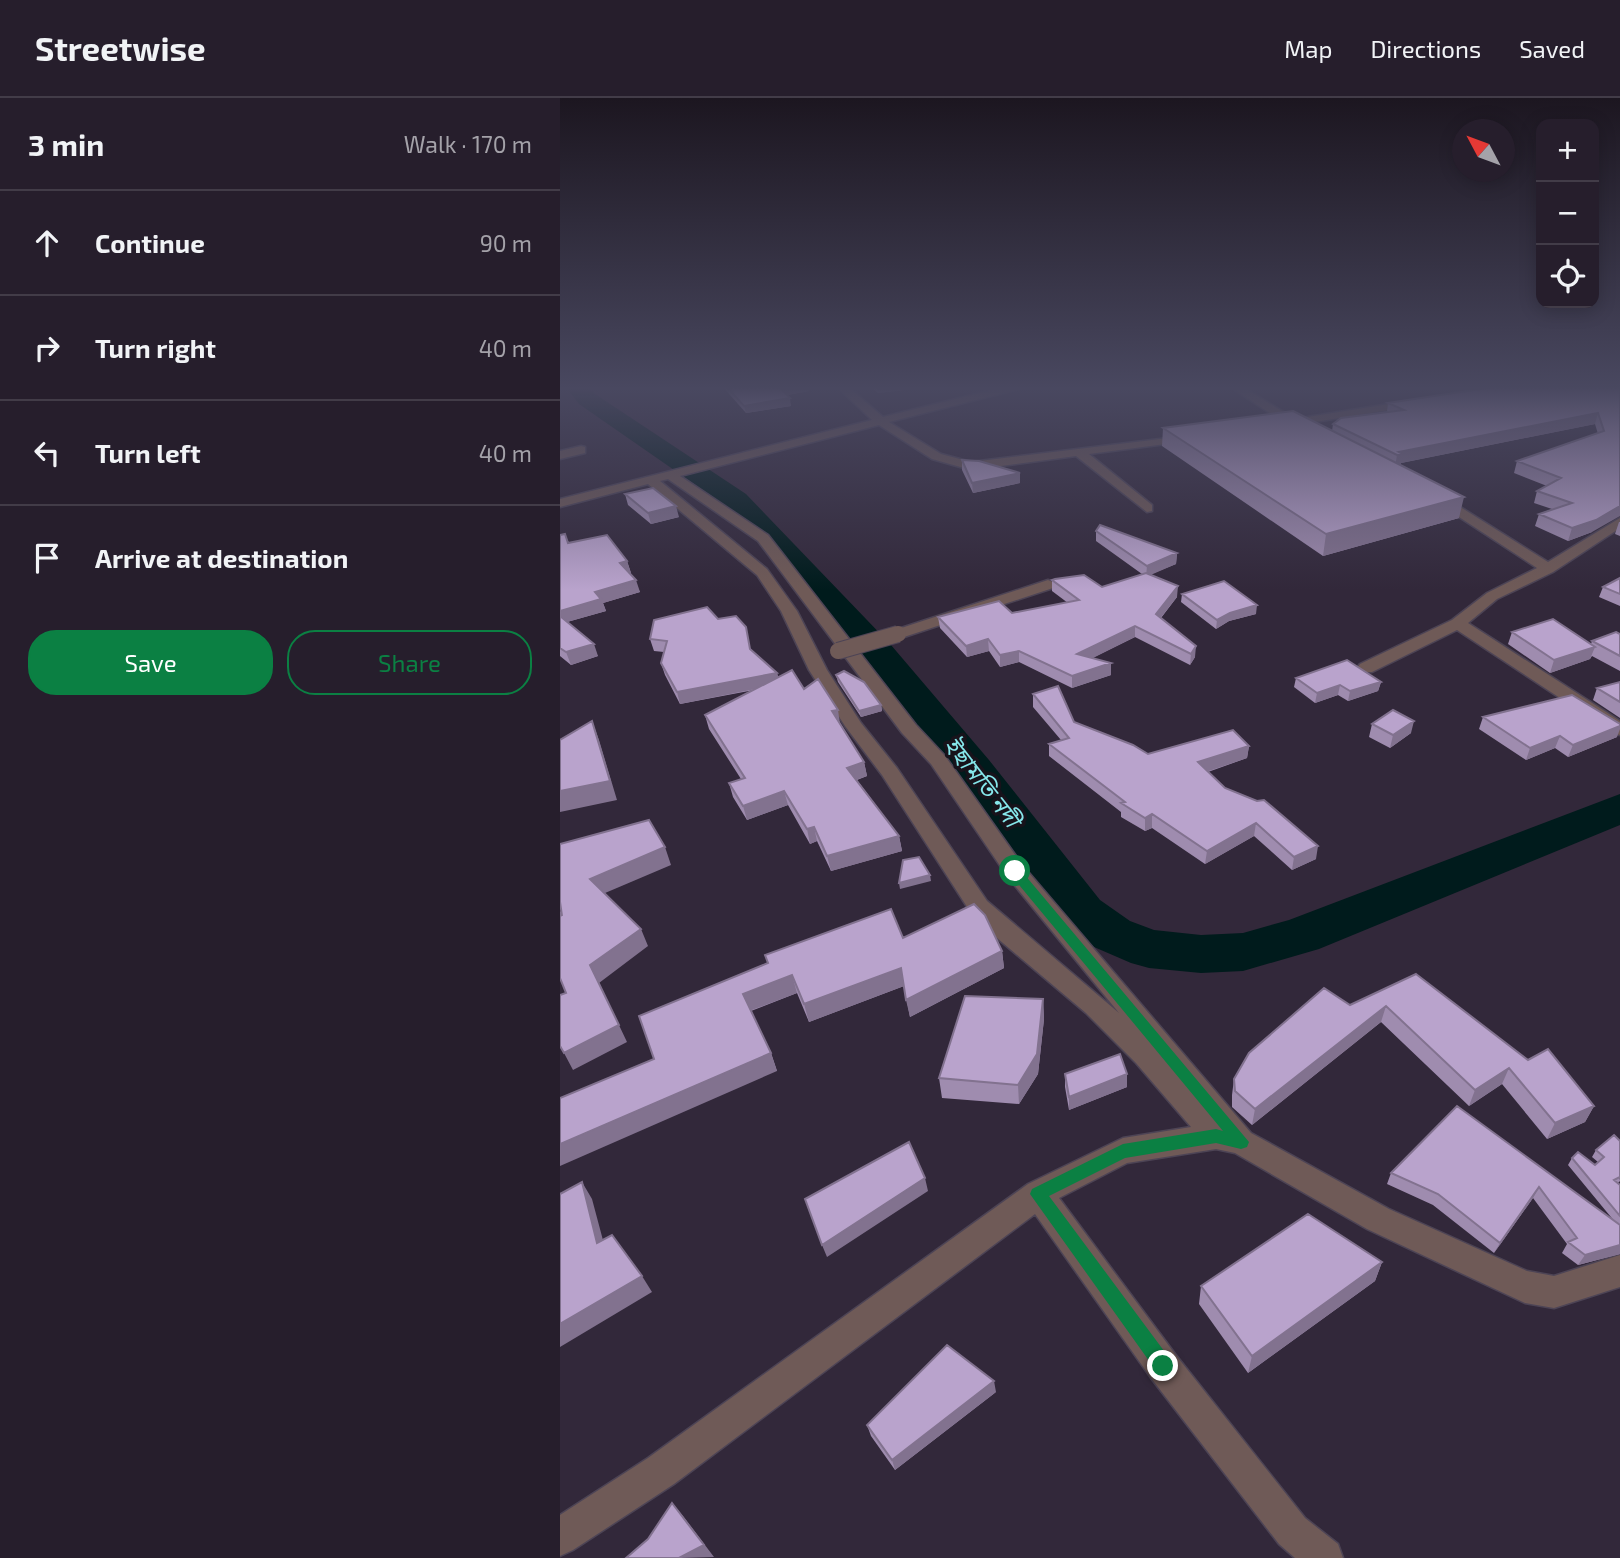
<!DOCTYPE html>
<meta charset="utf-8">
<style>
:root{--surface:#261e2c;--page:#322b38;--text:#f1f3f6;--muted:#a4a2a9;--line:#423c48;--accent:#0b8043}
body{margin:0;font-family:"Exo 2","Noto Sans Bengali",sans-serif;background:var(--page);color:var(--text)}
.controls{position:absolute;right:21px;top:21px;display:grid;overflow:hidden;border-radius:14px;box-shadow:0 4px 18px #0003}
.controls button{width:63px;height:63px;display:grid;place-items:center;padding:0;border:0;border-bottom:2px solid var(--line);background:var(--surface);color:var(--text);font:35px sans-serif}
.compass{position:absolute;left:892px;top:21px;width:63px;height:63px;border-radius:50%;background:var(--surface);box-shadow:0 4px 18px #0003;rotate:311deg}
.stop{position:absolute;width:21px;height:21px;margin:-16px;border:5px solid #0b8043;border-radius:50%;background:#fff}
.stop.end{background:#0b8043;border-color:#fff;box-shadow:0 2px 7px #0008}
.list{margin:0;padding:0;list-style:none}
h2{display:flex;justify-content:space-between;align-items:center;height:91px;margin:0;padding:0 28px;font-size:30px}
h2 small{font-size:23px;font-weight:400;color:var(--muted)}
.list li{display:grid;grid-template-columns:46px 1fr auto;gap:21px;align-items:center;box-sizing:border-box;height:105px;padding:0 28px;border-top:2px solid var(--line)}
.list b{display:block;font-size:26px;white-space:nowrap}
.list em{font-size:23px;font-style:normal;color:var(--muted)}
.actions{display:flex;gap:14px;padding:21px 28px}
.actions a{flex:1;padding:16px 0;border:2px solid var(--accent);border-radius:28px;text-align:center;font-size:24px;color:var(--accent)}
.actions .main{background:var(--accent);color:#fff}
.icon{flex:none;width:38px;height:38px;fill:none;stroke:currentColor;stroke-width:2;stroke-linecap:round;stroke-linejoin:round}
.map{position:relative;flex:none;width:1060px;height:1460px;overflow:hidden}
header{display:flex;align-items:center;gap:42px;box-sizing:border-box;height:98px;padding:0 35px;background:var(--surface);border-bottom:2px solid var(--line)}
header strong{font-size:33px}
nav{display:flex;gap:38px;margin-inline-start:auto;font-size:24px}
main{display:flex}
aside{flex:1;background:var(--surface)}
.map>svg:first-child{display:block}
</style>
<header>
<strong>Streetwise</strong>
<nav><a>Map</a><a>Directions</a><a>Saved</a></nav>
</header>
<main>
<aside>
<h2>3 min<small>Walk · 170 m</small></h2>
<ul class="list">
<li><svg class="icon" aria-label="ahead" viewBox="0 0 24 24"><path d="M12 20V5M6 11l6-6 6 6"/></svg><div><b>Continue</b></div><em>90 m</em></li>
<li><svg class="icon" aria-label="right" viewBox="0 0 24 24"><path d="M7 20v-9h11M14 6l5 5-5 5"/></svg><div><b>Turn right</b></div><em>40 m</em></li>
<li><svg class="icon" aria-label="left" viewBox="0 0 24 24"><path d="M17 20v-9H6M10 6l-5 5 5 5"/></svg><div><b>Turn left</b></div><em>40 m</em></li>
<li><svg class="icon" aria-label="arrive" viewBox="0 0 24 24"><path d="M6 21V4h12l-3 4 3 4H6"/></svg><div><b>Arrive at destination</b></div></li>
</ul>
<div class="actions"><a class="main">Save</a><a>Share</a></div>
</aside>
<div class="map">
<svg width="1060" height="1460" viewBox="0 0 1060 1460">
<rect width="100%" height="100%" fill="#32283a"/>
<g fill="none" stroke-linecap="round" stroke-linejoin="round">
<path fill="#001b1c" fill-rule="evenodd" d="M5,288H28L35,296L186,396L331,547L429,662L540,802L570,823L594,832L641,837L683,835L729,822L1060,696V727L759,851L683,873L641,875L589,870L571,865L534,849L504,828L399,680L305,563L166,408L19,306Z"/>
<defs>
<path id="minor" d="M276,288H287L323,319L448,288H464L463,290L329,324L381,356L411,364L633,337V341L629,343L529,356L592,407V413L587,414L516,358L411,372L372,361L319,327L120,378L208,437L356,627L385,658L463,768L691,1035L829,1111L967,1173L994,1178L1060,1157V1189L994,1210L965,1205L807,1131L675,1055L656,1051L567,1065L499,1100L615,1256L745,1420L778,1446L783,1460H735L719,1446L591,1280L475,1116L114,1386L13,1452L0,1458V1417L88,1360L468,1086L563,1040L631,1029L576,965L526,915L437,840L411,815L322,677L285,628L249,572L221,513L197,477L88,386L0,409V401L312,322ZM108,381L198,443L342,635L371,666L447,778L559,915L427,803L337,670L301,625L267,572L237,513L207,471L100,383Z
M669,288H681L735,321L854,302L859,305L854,308L742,326L737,330L717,326L722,323Z
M21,348L25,349V355L0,361V353Z
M878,395L988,464L1060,420V430L993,474L937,501L908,525L1060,623V637L1053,635L897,532L812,574H800L797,570L800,566L892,522L927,495L977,470L873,402L871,399Z
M488,482L493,484L496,487L493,490L344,539H332L330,536L332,533Z"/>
</defs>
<use href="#minor" stroke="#4d4455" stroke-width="3"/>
<use href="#minor" fill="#6f5a57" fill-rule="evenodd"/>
<defs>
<path id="minor-bridge" d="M278,553L338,536"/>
</defs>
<use href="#minor-bridge" stroke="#4d4455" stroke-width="18" stroke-linecap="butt"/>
<use href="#minor-bridge" stroke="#6f5a57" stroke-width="16"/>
</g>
<path fill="#9f8caf" d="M162,288H248L249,293L227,297L231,308L186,315Z
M309,288H352V291L318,295Z
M1060,288L1032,434L1008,443L975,428L979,416L992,411L974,405L977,393L987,388L954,375L957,363L1038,336L1035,326L841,365L840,367L899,420L763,458L602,348L603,330L772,333L773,326L827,314L828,305Z
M402,362L460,385L413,395L402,372Z
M65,396L119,419L91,426L68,407Z
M1059,424H1060V438L1055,436Z
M536,433L617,455L616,466L591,476L617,499L601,520L635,559L630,567L575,539L532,560L551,577L512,590L459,564L440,569L429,553L407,559L380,530L378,519L452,515L508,505L492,493V482L542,489L582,476L536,443Z
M0,437L9,444L67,463L71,475H69L80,494L43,505L46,513L7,524L38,558L11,567L0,558Z
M1060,480V508L1039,499L1043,489Z
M622,496L696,516L669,523L656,531L621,504Z
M158,521L217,575L218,579L244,591L280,626L304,664L307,678L297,682L339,738L342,753L271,773L257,743L250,746L228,707L187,722L173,699L169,685L181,681L149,631L145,617L194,592L120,606L105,577L101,565L104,554L94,553L90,541Z
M952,534L1031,546L1032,543L1060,536V573L1032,558L1030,561L990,575L948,546Z
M276,577L321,607L322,613L301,619L278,584Z
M736,580L821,584L818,593L788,603L778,597L755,605L734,589Z
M1060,584V620L1033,602L1037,590Z
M473,596L514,624L588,656L689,648L687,660L648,674L665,690L756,761L732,772L694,738L645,766L592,730L585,733L561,719V714L489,658V646L501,642L473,609Z
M923,619L1057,639L1008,659L995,650L966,662L919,631Z
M812,626L851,635L830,650L809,639Z
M343,840L442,853L444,870L350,919L344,888L249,924L237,895L191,913L211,955L217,973L94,961L79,918Z
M856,876L968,962L1034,1008L1025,1024L987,1041L942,986L909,1008L821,924L692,1027L672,1009V997L674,981L790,907Z
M483,901L484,921L478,976L459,1006L382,1000L379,980Z
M505,976H567V989L509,1012L505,989Z
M897,1008L1055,1124L1008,1067L1012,1060L1035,1067L1038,1064L1032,1059L1036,1052L1054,1037L1060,1083L1058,1085L1060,1087V1156L1018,1167L1002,1155L1007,1146L973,1100L934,1155L873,1107L827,1086L831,1075Z
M822,1164L815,1183L688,1275L639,1206L641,1188Z
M436,1294L335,1372L311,1338L307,1327Z"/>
<path fill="#82728f" d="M240,288H248L249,293L222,298L221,291Z
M317,288H352V291L318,295Z
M698,288H713L697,291Z
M230,300L231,308L186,315L184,308Z
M1038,315L1035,326L841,365L840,367L835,369L837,357L839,354Z
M460,375V385L413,395L412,385Z
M904,399L899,420L763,458L766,436Z
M116,408L119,419L91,426L88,415Z
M1060,408V418L1032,434L1008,443L1012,430Z
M617,455L616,466L586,479L587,468Z
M67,463L71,475L64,477L60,465Z
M76,482L80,494L43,505L46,513L0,526V513L35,494Z
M618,488L617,499L595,527L596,516Z
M697,507L696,516L669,523L656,531L657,522L670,515Z
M575,528V539L517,568V556Z
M428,541L429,553L407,559L406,548Z
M34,546L38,558L11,567L6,554Z
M636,548L635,559L630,567L631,556Z
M1035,549L1030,561L990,575L994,562Z
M459,553V564L440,569V557Z
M551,565V577L512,590V578Z
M217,575L220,586L120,606L117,594Z
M821,584L818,593L788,603L790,593Z
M780,587L778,597L755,605L757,595Z
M321,607L322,613L301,619L299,613Z
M278,612L280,626L272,613Z
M32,623L39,642L57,702L0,714V693Z
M854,623L851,635L830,650L833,637Z
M1060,628V631L1057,639L1008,659L1013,647Z
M1000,638L995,650L966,662L970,650Z
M689,648L687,660L637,677L638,664Z
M304,664L307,678L290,684L287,670Z
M224,693L228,707L187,722L183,708Z
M592,716V730L585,733V720Z
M696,725L694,738L645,766L647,753Z
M254,729L257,743L250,746L247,731Z
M339,738L342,753L271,773L267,758Z
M758,748L756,761L732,772L734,759Z
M105,749L111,767L38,798L30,781Z
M370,777L371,783L340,791L339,785Z
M81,831L88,848L39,885L67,944L13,972L4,955L30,867Z
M442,853L444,870L350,919L346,902Z
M341,870L344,888L249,924L244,906Z
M232,877L237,895L189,913L183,896Z
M483,901L484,921L478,976L459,1006L458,987Z
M826,908L821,924L692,1027L695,1011Z
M211,955L217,973L0,1068V1046Z
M949,970L942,986L909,1008L915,992Z
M567,976V989L509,1012V999Z
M1034,1008L1025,1024L987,1041L995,1025Z
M365,1080L368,1093L267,1159L262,1147Z
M22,1084L32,1101L48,1161L37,1145Z
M979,1089L973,1100L934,1155L940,1145Z
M1060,1147V1156L1018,1167L1025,1157Z
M822,1164L815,1183L688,1275L692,1258Z
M82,1178L92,1194L0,1249V1226Z
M434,1283L436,1294L335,1372L332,1362Z
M112,1405L123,1418L154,1459L119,1460Z"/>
<path fill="#b9a3cc" stroke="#82728f" stroke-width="2" d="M166,288H240L221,291L230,300L184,308Z
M940,288H1060V408L1036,422L1012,430L979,416L1012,405L977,393L1001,380L957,363L1044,333L1038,315L839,354L843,356L837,357L773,326L781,320L844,312L828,305Z
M733,313L904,399L766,436L603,330Z
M402,362L419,363L460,375L412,385Z
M93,390L116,408L88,415L65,396Z
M540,427L617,455L587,468L536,433Z
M5,436L8,445L47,437L67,463L60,465L76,482L35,494L41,501L0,513V437Z
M586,475L618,488L596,516L636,548L631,556L575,528L517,556L551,565L512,578L459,553L440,557L428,541L406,548L378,519L439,503L452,515L519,502L492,482L495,481L524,477L542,489Z
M1060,480V496L1043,489Z
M664,483L697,507L670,515L657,522L622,496Z
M147,509L158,521L176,518L186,529L190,551L217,575L117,594L101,565L107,543L90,541L94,522Z
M0,518L34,546L6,554L0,550Z
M993,521L1035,549L994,562L952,534Z
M1056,534L1060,536V558L1032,543Z
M787,562L821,584L790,593L780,587L757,595L736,580Z
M232,572L244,591L258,581L278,612L272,613L304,664L287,670L339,738L267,758L254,729L247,731L224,693L183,708L169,685L185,680L145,617Z
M284,573L304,584L321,607L299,613L276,577Z
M1060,584V604L1037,590Z
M498,588L514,624L573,647L588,656L673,632L689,648L638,664L665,690L697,703L704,702L758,748L734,759L696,725L647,753L592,716L585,720L561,705L565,704L489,646L509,640L473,596Z
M1012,597L1060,626V628L1013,647L1000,638L970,650L923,619Z
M833,612L854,623L833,637L812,626Z
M32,623L50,683L0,693V642Z
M89,722L105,749L30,781L81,831L30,867L59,927L4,955L0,948V897L6,895L0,880V815L2,818L0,804V746Z
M359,759L370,777L339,785L343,762Z
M414,806L425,817L442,853L346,902L341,870L244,906L232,877L183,896L211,955L0,1046V1000L94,961L79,918L208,865L205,857L331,811L343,840Z
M856,876L968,962L988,951L1034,1008L995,1025L949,970L915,992L826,908L695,1011L675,993L674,981L689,955L764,890L790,907Z
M405,898L483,901L477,956L458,987L379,980Z
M560,956L567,976L509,999L505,976Z
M897,1008L1060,1127V1147L1025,1157L1008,1144L1017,1140L979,1089L940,1145L878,1096L831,1075Z
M1054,1037L1060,1043V1079L1054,1082L1060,1087V1118L1012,1060L1018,1054L1035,1067L1044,1059L1036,1052Z
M349,1044L365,1080L262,1147L245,1101Z
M22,1084L37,1145L52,1137L82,1178L0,1226V1096Z
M748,1116L822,1164L692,1258L641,1188Z
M387,1247L434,1283L332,1362L307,1327Z
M112,1405L144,1447L119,1460H66L88,1441Z"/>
<linearGradient id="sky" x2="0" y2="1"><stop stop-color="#1c1620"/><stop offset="0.59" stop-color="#494860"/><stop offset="1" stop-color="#494860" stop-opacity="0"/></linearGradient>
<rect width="1060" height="492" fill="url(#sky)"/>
<path fill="#0b8043" d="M455,769L459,770L689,1044L687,1049L681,1051L656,1045L565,1060L489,1098L610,1261L612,1268L610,1274L603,1277L597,1274L470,1096L472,1091L563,1046L656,1031L663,1033L450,776V770Z"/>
<g text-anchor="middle" stroke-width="7" stroke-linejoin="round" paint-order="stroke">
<g font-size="23" font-style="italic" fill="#86e7eb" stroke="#17131b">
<text transform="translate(422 684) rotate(52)" y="8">ইছামতি নদী</text>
</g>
</g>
</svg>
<div class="controls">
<button>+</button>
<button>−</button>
<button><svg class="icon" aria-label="locate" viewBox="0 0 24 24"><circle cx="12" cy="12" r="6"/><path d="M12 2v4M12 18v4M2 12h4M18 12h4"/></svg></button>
</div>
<svg class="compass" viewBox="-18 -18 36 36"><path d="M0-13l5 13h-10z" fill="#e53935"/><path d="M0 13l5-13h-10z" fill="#a4a2a9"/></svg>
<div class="stop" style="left:455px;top:773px"></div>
<div class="stop end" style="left:603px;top:1268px"></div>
</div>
</main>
